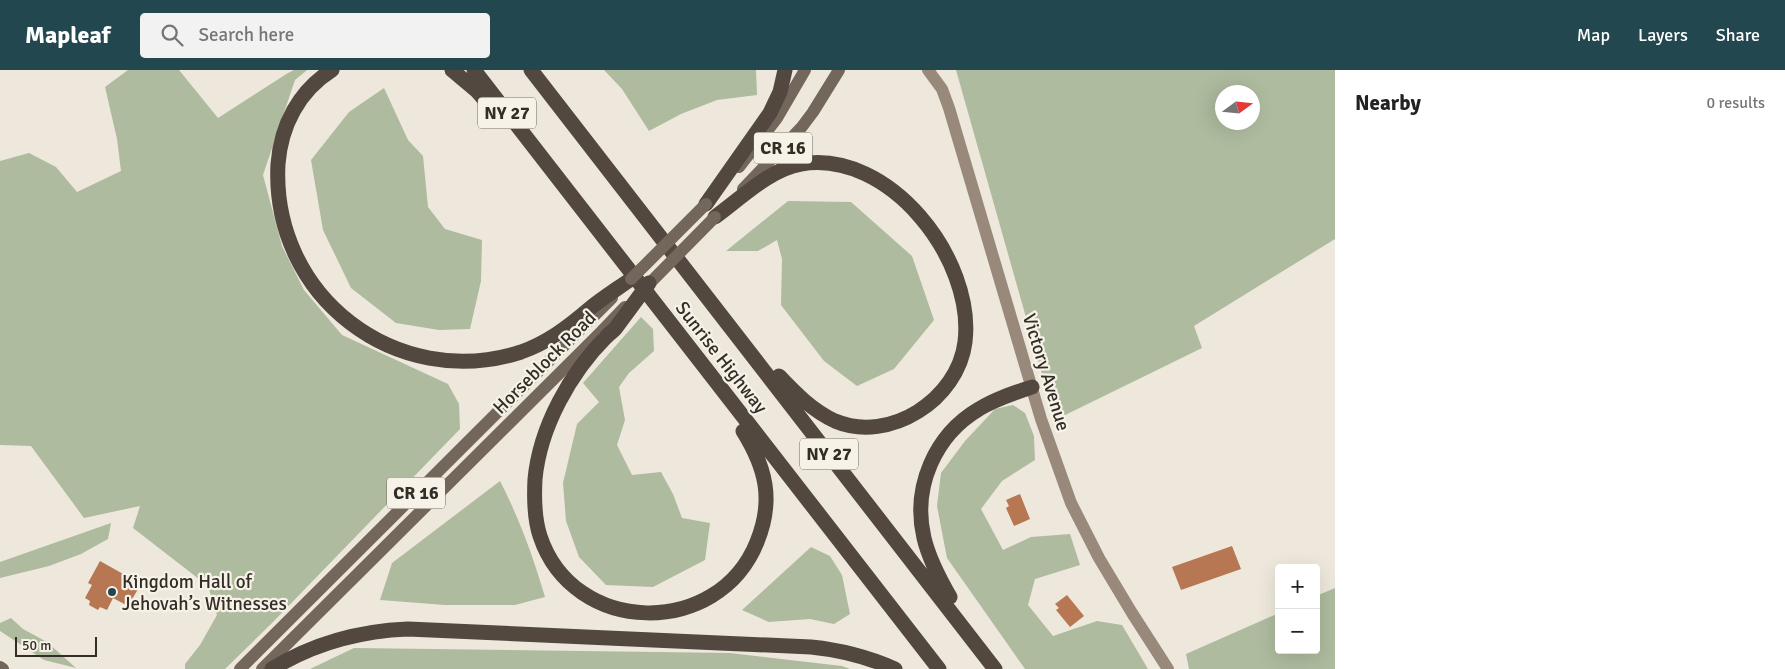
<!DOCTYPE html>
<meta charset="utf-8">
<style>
:root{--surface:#fff;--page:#f2f2f2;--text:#222;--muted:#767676;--line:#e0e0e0;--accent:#23474f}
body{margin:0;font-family:Signika,sans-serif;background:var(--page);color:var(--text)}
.controls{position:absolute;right:15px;bottom:15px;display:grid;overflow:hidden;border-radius:5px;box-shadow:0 5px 20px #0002}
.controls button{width:45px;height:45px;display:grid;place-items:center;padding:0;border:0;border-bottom:1px solid var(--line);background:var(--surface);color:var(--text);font:25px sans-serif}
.compass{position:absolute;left:1215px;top:15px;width:45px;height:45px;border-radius:50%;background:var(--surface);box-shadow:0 5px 20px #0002;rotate:75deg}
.scale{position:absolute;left:15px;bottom:12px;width:82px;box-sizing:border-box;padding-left:5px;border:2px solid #332d28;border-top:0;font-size:14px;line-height:18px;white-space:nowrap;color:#332d28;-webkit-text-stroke:4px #f7f2e7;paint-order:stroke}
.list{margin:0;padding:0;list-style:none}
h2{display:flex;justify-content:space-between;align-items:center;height:65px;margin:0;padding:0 20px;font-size:21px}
h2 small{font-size:16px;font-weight:400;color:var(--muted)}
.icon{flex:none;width:28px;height:28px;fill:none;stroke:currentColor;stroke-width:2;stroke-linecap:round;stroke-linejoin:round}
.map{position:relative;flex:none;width:1335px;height:599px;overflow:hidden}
header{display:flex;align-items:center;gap:30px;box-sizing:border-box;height:70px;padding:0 25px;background:var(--accent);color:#fff}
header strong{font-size:24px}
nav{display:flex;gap:28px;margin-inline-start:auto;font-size:18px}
.search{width:350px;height:45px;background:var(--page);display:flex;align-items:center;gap:12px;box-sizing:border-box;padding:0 18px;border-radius:5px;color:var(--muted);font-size:19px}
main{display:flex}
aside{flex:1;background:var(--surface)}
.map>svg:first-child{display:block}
</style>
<header>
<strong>Mapleaf</strong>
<div class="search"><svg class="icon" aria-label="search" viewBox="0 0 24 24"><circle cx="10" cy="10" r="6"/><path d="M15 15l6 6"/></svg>Search here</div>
<nav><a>Map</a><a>Layers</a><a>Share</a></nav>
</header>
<main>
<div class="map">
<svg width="1335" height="599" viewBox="0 0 1335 599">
<rect width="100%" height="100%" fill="#eee8dc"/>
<path fill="#aebb9e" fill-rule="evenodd" d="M128,0H179L218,48L288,3L294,0H307L295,10L263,105L282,176L304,220L342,265L448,314L459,334L460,359L272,553L225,599H185V594L200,575L217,545L208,516L133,458L140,436L84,448L31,376L0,375V91L29,83L56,97L77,122L121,101L117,69L105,17Z
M604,0H756L757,25L717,30L681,44L649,61L622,19Z
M956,0H1335V169L1194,256L1202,278L1055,350ZM1222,22H1252V52H1222Z
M384,18L408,70L423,86L428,137L445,159L482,170L481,211L470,259L439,260L396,253L351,218L323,160L311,90L349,42Z
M788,131L851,132L912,186L934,250L894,299L857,316L824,291L781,235L782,189L777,170L758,181H726Z
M641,247L653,259L654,281L629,303L619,317L625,350L617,375L632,405L661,402L673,424L682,448L710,453L705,490L653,517L606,515L579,487L566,451L563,413L577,354L599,332L583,313Z
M1013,335L1025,343L1034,366L1035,390L1002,411L981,439L1003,480L1031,467L1070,464L1080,495L1035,509L1028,535L1053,566L1097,551L1122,555L1148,599H1025L947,488L937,436L941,403L965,371L995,339Z
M500,411C519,448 533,486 545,527L515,535H445L380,530L392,493Z
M111,453L108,469L81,484L49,496L0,508V492Z
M811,477L830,486L842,505L850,544L834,554L810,549L769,552L742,540Z
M1335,518V599H1189L1186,584L1279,543V580H1316V526Z
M11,548L23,559L47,572L76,598L44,590L0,561V553Z
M354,578L730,583L842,596L850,599H310Z"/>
<path fill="#b67752" d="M1020,424L1030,449L1014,456L1006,438L1009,436L1006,430Z
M1232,476L1241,499L1181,520L1172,497Z
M100,491L141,514L128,536L113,528L107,540L100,537L98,540L89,535L90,531L85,528L92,515L88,513Z
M1067,525L1084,546L1070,557L1056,540L1059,538L1055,534Z"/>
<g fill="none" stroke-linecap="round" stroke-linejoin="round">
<path stroke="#98897b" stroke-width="12" d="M928,0L942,19L949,38L1041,349L1071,433L1099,488L1132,543L1168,599"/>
<path stroke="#73665b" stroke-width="12" d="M739,97L777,48L805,0
M743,119L801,58L813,42L839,0
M0,597L3,599
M240,599L612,228
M262,599L603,260"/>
<path stroke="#534840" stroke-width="15" d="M332,0C299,21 281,55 278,94C271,226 396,322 521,282C547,273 568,257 588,240C601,229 617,219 631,209
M452,0L477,21L491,37
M474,0L939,599
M531,0L995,599
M706,134L770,43L780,22L785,0
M715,147C740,129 770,99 801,94C889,79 975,189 965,272C958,329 890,374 835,351C813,341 795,323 779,306
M607,266C570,303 540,357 535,409C534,428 534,448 540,466C573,566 718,569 757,472C774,430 766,398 743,361
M950,527C939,508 929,489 924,468C912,417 935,365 979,339C995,329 1014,323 1032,317
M272,599C314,573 359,561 408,559L811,577C841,580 868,587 895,599"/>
<path stroke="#73665b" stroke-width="12" d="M631,209L706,134
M643,220L715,147
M603,260L625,237"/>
<path stroke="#534840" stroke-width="15" d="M607,266L615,259L649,213"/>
</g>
<circle fill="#23474f" stroke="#f7f2e7" stroke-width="2" cx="112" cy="522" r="5"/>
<g text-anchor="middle" stroke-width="4.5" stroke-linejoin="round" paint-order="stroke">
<g fill="#f7f2e7" stroke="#6e6861" stroke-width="1">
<rect x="478" y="27.5" width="58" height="31" rx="4"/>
<rect x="754" y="62.5" width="58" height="31" rx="4"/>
<rect x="800" y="368.5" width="58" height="31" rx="4"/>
<rect x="387" y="407.5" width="58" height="31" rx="4"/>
</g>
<g font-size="18" font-weight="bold" fill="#332d28">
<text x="507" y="49">NY 27</text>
<text x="783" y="84">CR 16</text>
<text x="829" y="390">NY 27</text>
<text x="416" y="429">CR 16</text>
</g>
<g font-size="19" fill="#332d28" stroke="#f7f2e7">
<text transform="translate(722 287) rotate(52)" y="7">Sunrise Highway</text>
<text transform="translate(544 292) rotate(-45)" y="7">Horseblock Road</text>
<text transform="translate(1047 302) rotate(73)" y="7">Victory Avenue</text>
</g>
<g font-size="19" fill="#332d28" stroke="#f7f2e7" text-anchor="start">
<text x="122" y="518">Kingdom Hall of<tspan x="122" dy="22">Jehovah’s Witnesses</tspan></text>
</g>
</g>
</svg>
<div class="controls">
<button>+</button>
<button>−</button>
</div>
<svg class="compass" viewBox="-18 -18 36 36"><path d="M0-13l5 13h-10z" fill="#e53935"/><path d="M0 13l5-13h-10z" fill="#767676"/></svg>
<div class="scale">50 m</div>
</div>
<aside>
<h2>Nearby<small>0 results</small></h2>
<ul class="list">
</ul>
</aside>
</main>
